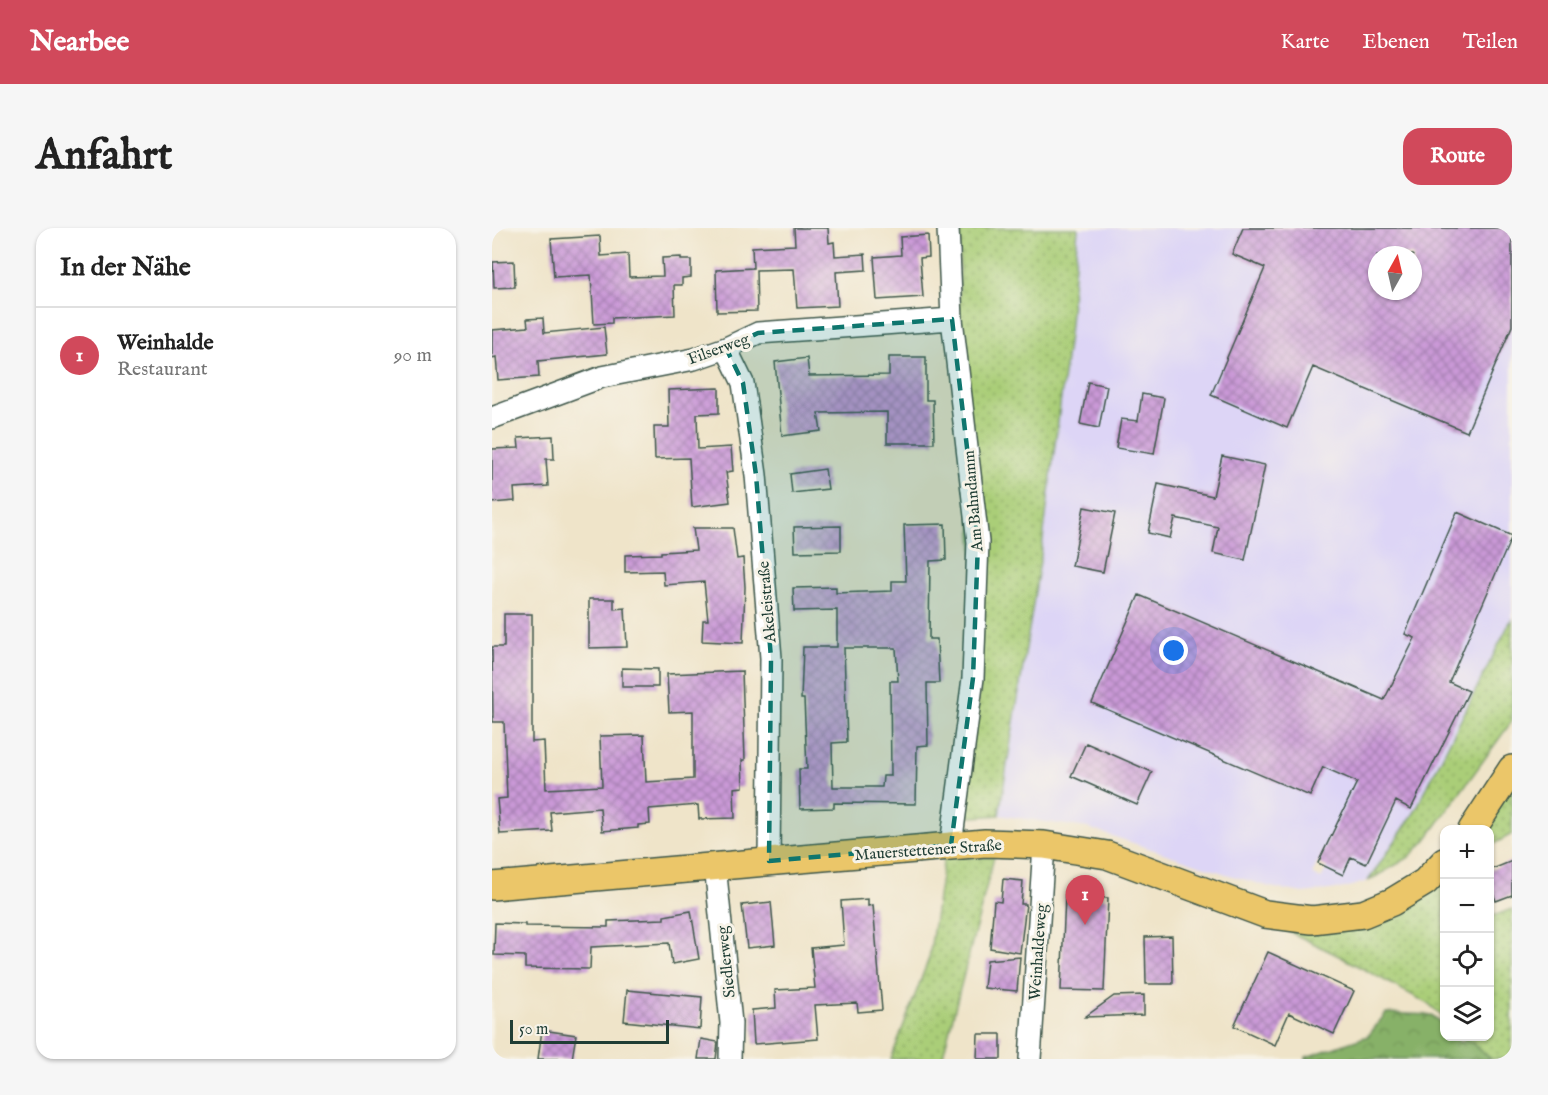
<!DOCTYPE html>
<html lang="de">
<meta charset="utf-8">
<style>
:root{--surface:#fff;--page:#f6f6f6;--text:#222;--muted:#767676;--line:#e0e0e0;--accent:#d1495b}
body{margin:0;font-family:"IM FELL English",serif;background:var(--page);color:var(--text)}
.controls{position:absolute;right:18px;bottom:18px;display:grid;overflow:hidden;border-radius:12px;box-shadow:0 2px 4px #0004}
.controls button{width:54px;height:54px;display:grid;place-items:center;padding:0;border:0;border-bottom:2px solid var(--line);background:var(--surface);color:var(--text);font:30px sans-serif}
.compass{position:absolute;left:876px;top:18px;width:54px;height:54px;border-radius:50%;background:var(--surface);box-shadow:0 2px 4px #0004;rotate:8deg}
.scale{position:absolute;left:18px;bottom:15px;width:159px;box-sizing:border-box;padding-left:6px;border:3px solid #1f3d34;border-top:0;font-size:16px;line-height:21px;white-space:nowrap;color:#1f3d34;-webkit-text-stroke:4px #f7f3e8;paint-order:stroke}
.you{position:absolute;left:682px;top:423px;width:21px;height:21px;margin:-15px;border:4px solid #fff;border-radius:50%;background:#1a73e8;box-shadow:0 0 0 9px #1a73e833}
.badge{display:grid;place-items:center;width:39px;height:39px;border-radius:50%;background:var(--accent);color:#fff;font-size:20px;font-weight:700}
.pin{position:absolute;translate:-50% -50px;filter:drop-shadow(0 2px 3px #0008)}
.pin::after{content:'';position:absolute;top:32px;width:21px;height:18px;background:inherit;clip-path:polygon(0 0,100% 0,50% 100%)}
.list{margin:0;padding:0;list-style:none}
h2{display:flex;justify-content:space-between;align-items:center;height:78px;margin:0;padding:0 24px;font-size:26px}
h2 small{font-size:20px;font-weight:400;color:var(--muted)}
.list li{display:grid;grid-template-columns:39px 1fr auto;gap:18px;align-items:center;box-sizing:border-box;height:96px;padding:0 24px;border-top:2px solid var(--line)}
.list b{display:block;font-size:22px;white-space:nowrap}
.list p{margin:0;font-size:20px;white-space:nowrap;color:var(--muted)}
.list em{font-size:20px;font-style:normal;color:var(--muted)}
.icon{flex:none;width:33px;height:33px;fill:none;stroke:currentColor;stroke-width:2;stroke-linecap:round;stroke-linejoin:round}
.map{position:relative;flex:none;width:1020px;height:831px;overflow:hidden;border-radius:18px}
header{display:flex;align-items:center;gap:36px;box-sizing:border-box;height:84px;padding:0 30px;background:var(--accent);color:#fff}
header strong{font-size:28px}
nav{display:flex;gap:33px;margin-inline-start:auto;font-size:21px}
.intro{display:flex;align-items:center;justify-content:space-between;box-sizing:border-box;height:144px;padding:0 36px}
h1{margin:0;font-size:42px}
.button{padding:15px 27px;border-radius:18px;background:var(--accent);color:#fff;font-size:21px;font-weight:700}
main{display:flex;gap:36px;padding:0 36px}
aside{flex:1;background:var(--surface);border-radius:18px;box-shadow:0 2px 4px #0004}
.map>svg:first-child{display:block}
</style>
<header>
<strong>Nearbee</strong>
<nav><a>Karte</a><a>Ebenen</a><a>Teilen</a></nav>
</header>
<div class="intro"><h1>Anfahrt</h1><a class="button">Route</a></div>
<main>
<aside>
<h2>In der Nähe<small></small></h2>
<ul class="list">
<li><span class="badge">1</span><div><b>Weinhalde</b><p>Restaurant</p></div><em>90 m</em></li>
</ul>
</aside>
<div class="map">
<svg width="1020" height="831" viewBox="0 0 1020 831">
<defs>
<pattern id="grass-dots" width="8" height="8" patternUnits="userSpaceOnUse" patternTransform="scale(1.5)"><rect width="8" height="8" fill="#aace78"/><path d="M2 2h.1M6 6h.1" fill="none" stroke="#8aa863" stroke-width="1.8" stroke-linecap="round"/></pattern>
<pattern id="forest-crowns" width="20" height="18" patternUnits="userSpaceOnUse" patternTransform="scale(1.5)"><rect width="20" height="18" fill="#87b168"/><path d="M2 6a3 3 0 1 1 6 0M12 15a3 3 0 1 1 6 0" fill="none" stroke="#6e9156"/></pattern>
<pattern id="building-cross-hatch" width="8" height="8" patternUnits="userSpaceOnUse" patternTransform="scale(1.5)"><rect width="8" height="8" fill="#ca99d7"/><path d="M0 0l8 8M0 8l8-8" fill="none" stroke="#a37eaf"/></pattern>
</defs>
<rect width="100%" height="100%" fill="#f7f3e8"/>
<filter id="ink" filterUnits="userSpaceOnUse"><feTurbulence type="fractalNoise" baseFrequency=".0167" numOctaves="2"/><feDisplacementMap in="SourceGraphic" scale="12" xChannelSelector="R" yChannelSelector="G"/><feConvolveMatrix kernelMatrix="1 2 1 2 8 2 1 2 1" color-interpolation-filters="sRGB"/></filter>
<filter id="wash" filterUnits="userSpaceOnUse"><feTurbulence type="fractalNoise" baseFrequency=".008" numOctaves="4" result="noise"/><feDisplacementMap in="SourceGraphic" scale="24" xChannelSelector="R" yChannelSelector="G"/><feGaussianBlur stdDeviation="1.35" result="paint"/><feColorMatrix in="noise" values="0 0 0 0 0 0 0 0 0 0 0 0 0 0 0 0 0 1.4 0 .05"/><feComposite in="paint" operator="in"/></filter>
<g filter="url(#wash)">
<rect width="100%" height="100%" fill="#efe4c9"/>
<path fill="#ddd5f6" fill-rule="evenodd" d="M586,0H751L740,26L773,40L719,167L795,199L821,139L975,203L1020,98V307L965,284L913,406L968,429L1020,308V390L922,585L876,653L853,660L811,665L778,659L734,646L596,600L507,587L549,327L577,107ZM596,154L615,158L607,199L588,196ZM650,166L672,170L662,226L624,220L629,191L646,193ZM730,228L773,237L752,332L721,325L726,299L683,290L678,310L656,305L667,256L721,268ZM592,279L623,285L611,344L580,337ZM647,367L865,460L818,568L601,475ZM913,432L976,464L919,580L904,573L874,636L859,629L851,647L835,639L829,651L820,646L865,554L855,550Z"/>
<path fill="url(#grass-dots)" stroke="#648656" stroke-width="1.5" d="M468,0H586L577,107L549,327L507,587L469,590L489,451L467,92Z
M1020,390V493L933,613L916,630L876,653L922,585Z
M1020,552V606L998,618V602H987Z
M452,629H502L450,831H399L437,730Z
M952,642V790L937,776L849,729L788,699H819Z
M998,680L1001,688L1020,681V831H999L972,809L998,808Z"/>
<path fill="url(#forest-crowns)" stroke="#53774e" stroke-width="1.5" d="M894,785L940,787L952,798V808L964,809L969,814L974,810L999,831H814V829L876,808Z"/>
<g id="blocks">
<path fill="url(#building-cross-hatch)" fill-rule="evenodd" d="M302,0H336L337,15L342,14L343,28L373,26L374,42L344,44L346,78L305,80L302,41L264,42L265,83L225,84L224,42L261,40L260,19L303,17Z
M751,0H1020V98L975,204L821,139L795,200L719,167L773,40L740,26ZM885,27H921V63H885Z
M436,7L437,29L428,30L431,69L385,72L382,29L409,27L408,9Z
M108,8L109,28L136,26L137,49L171,48L170,30L189,29V32H199V49L190,50V57H182L183,87L120,90V95L102,96L99,47L62,49L59,11Z
M22,33L23,59L2,60L1,34Z
M51,90L52,105L112,99L115,126L46,133L47,149L6,152L4,129L0,130V102L36,99L35,91Z
M397,129H434V172H441L442,215H395V184L326,185L329,203L290,208L283,134L315,130L317,148L397,147Z
M596,154L615,158L607,200L588,196Z
M227,160V185L205,186L206,221L239,219L241,243L234,244L238,274L200,279L197,230L163,231L162,199H177L176,162Z
M650,166L672,170L662,226L624,220L629,191L646,193Z
M61,208L62,231H54L56,258L22,260L23,273L0,275V221L27,220L26,210Z
M730,228L773,237L753,332L721,325L726,299L683,290L678,310L656,305L666,256L721,268Z
M333,241L336,261L300,265L298,246Z
M592,279L623,285L611,344L580,338Z
M965,284L1020,308L957,454L977,463L919,581L904,573L874,636L859,629L851,647L826,635L865,554L831,539L818,568L600,475L647,367L892,472L923,410L913,406Z
M453,296L454,332L438,333L437,411H445L447,455H435L436,517L425,518L424,576L342,575V580L308,581L307,541H315L312,471H309L311,419H345V382L302,383L301,360L344,359V365L400,363V353H414L412,297ZM352,420H404L406,453H398L399,548H391L390,559H341L340,515L355,514Z
M349,298V323L303,324L302,299Z
M201,300H241L245,331L251,330L253,359L251,415L210,413L211,392H216L212,354L172,357L171,343L133,344V327L169,326V324L204,322Z
M97,371H122V381L133,380L135,419L97,420Z
M12,386H40V514L52,513L54,561L110,558L108,508L152,507L154,554L201,551V483L177,484L175,446L250,443L253,532H250L251,559L242,560L243,590L207,591L206,577L157,581L158,596L146,597V600L110,603L108,580L58,584L60,603L8,606L5,571L15,570L12,494H1L0,419H12Z
M130,440L166,441V459H130Z
M594,515L660,544L645,577L579,548Z
M1020,633V667L1004,673L998,657V642Z
M511,651L531,653L529,676H534L528,725L498,720L502,673L509,674Z
M573,668L616,670L612,763L569,762Z
M376,671V678L381,677L390,782L366,784L365,775L323,777L326,811L262,816L260,782L284,780L283,762L323,760L319,720L352,717L349,673Z
M279,674L283,717L255,720L250,677Z
M199,683L207,731L180,736L177,715L99,719L98,741L33,740V728L2,727L3,695L33,696V698L116,699V693L172,691V688Z
M680,708L681,756H654L653,709Z
M776,724L862,763L842,806L797,785L783,817L742,798Z
M528,729L525,763L492,760L495,732Z
M135,762L210,769L208,801L132,793Z
M652,767V787L593,789L622,768Z
M50,802L84,807L80,831H46Z
M486,806H509V831H485Z
M209,811L226,814L224,831H206Z"/>
</g>
</g>
<g filter="url(#ink)">
<use href="#blocks" fill-opacity="0" stroke="#3e564a" stroke-width="1.5"/>
<g fill="none" stroke-linecap="round" stroke-linejoin="round">
<defs>
<path id="minor" d="M456,0L460,91L486,314L481,450L459,617
M234,120L251,155L264,247L279,430L277,633
M0,190L110,149L202,131L234,120L266,105L460,91
M223,637L239,795L238,831
M538,831L552,617"/>
<path id="major" d="M980,602L1020,541
M0,658L493,615L552,617L615,627L773,686L820,692L871,686L900,674L933,654L952,634"/>
</defs>
<use href="#minor" stroke="#3e564a" stroke-width="24"/>
<use href="#major" stroke="#3e564a" stroke-width="30"/>
<use href="#minor" stroke="#fff" stroke-width="21"/>
<use href="#major" stroke="#ebc669" stroke-width="27"/>
</g>
</g>
<path fill="#0f766e" fill-opacity="0.2" stroke="#0f766e" stroke-width="4.5" stroke-dasharray="12 8" stroke-linejoin="round" d="M460,91L486,314L481,450L459,617L277,633L279,430L264,247L251,155L234,120L266,105Z"/>
<g text-anchor="middle" stroke-width="6" stroke-linejoin="round" paint-order="stroke">
<g font-size="16" fill="#1f3d34" stroke="#f7f3e8">
<text transform="translate(226 120) rotate(-20)" y="6">Filserweg</text>
<text transform="translate(480 273) rotate(-95)" y="6">Am Bahndamm</text>
<text transform="translate(274 374) rotate(-95)" y="6">Akeleistraße</text>
<text transform="translate(436 621) rotate(-4)" y="6">Mauerstettener Straße</text>
<text transform="translate(545 724) rotate(-86)" y="6">Weinhaldeweg</text>
<text transform="translate(233 734) rotate(-96)" y="6">Siedlerweg</text>
</g>
</g>
</svg>
<div class="controls">
<button>+</button>
<button>−</button>
<button><svg class="icon" aria-label="locate" viewBox="0 0 24 24"><circle cx="12" cy="12" r="6"/><path d="M12 2v4M12 18v4M2 12h4M18 12h4"/></svg></button>
<button><svg class="icon" aria-label="layers" viewBox="0 0 24 24"><path d="M12 4l9 5-9 5-9-5zM3 14l9 5 9-5"/></svg></button>
</div>
<svg class="compass" viewBox="-18 -18 36 36"><path d="M0-13l5 13h-10z" fill="#e53935"/><path d="M0 13l5-13h-10z" fill="#767676"/></svg>
<div class="scale">50 m</div>
<div class="you"></div>
<div class="pin badge" style="left:593px;top:697px">1</div>
</div>
</main>
